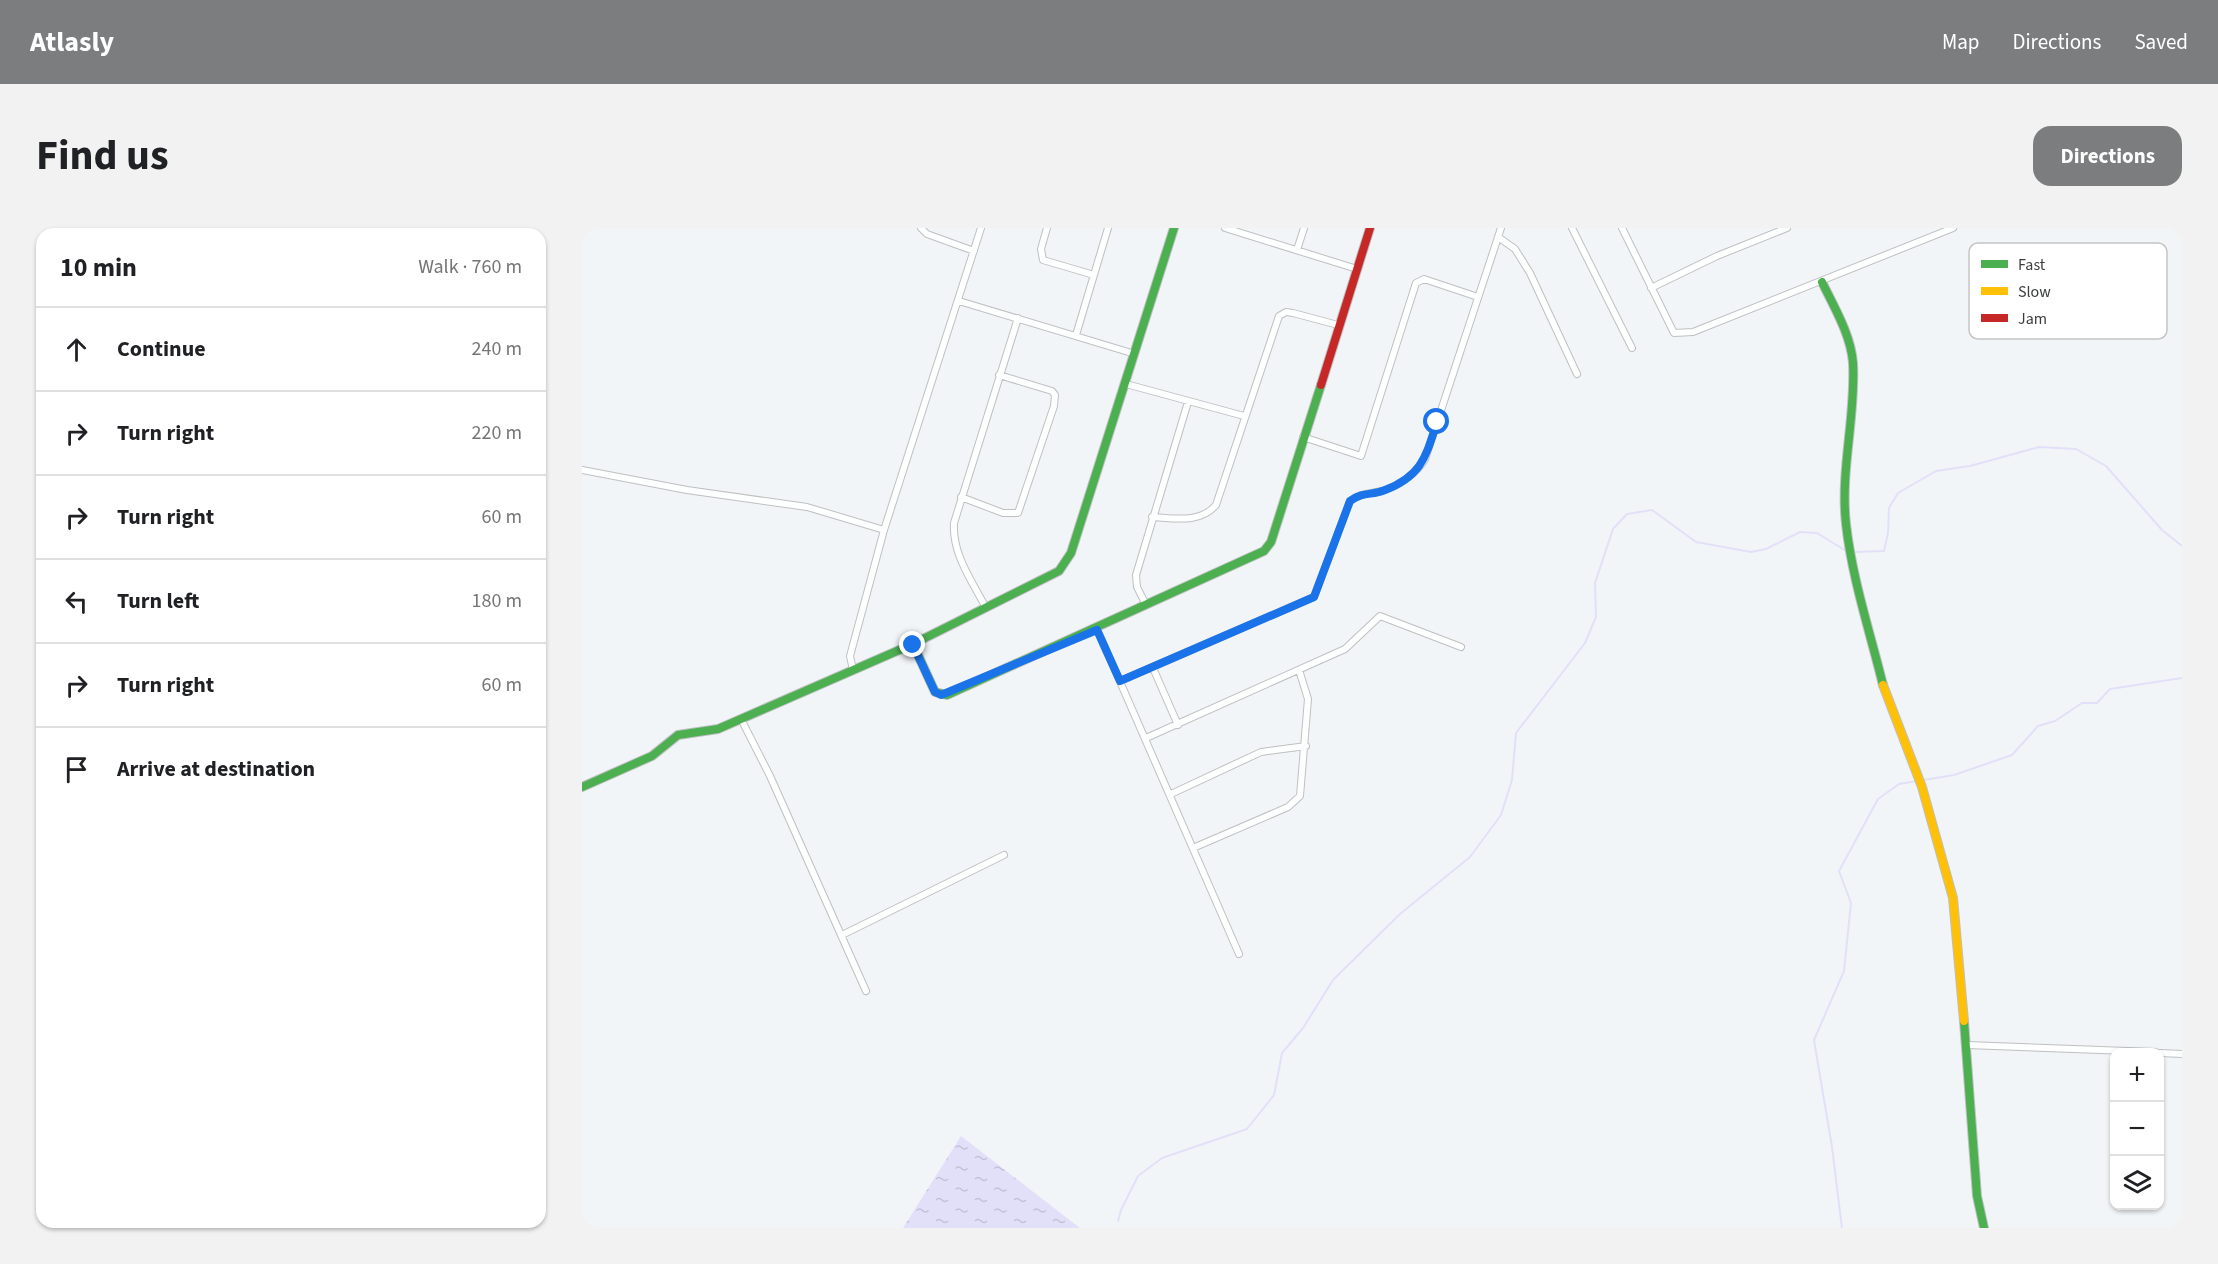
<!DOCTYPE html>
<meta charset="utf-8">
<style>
:root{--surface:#fff;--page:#f2f2f2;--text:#202124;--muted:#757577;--line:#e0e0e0;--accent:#7b7d7f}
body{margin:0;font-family:"Source Sans 3",sans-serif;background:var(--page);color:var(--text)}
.controls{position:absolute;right:18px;bottom:18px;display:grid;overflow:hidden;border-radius:12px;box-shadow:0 2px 4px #0004}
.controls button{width:54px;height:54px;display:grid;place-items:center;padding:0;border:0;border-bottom:2px solid var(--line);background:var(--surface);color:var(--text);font:30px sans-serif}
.stop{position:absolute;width:18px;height:18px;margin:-14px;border:4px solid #1a73e8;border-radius:50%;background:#fff}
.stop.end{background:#1a73e8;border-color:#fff;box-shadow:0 2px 6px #0008}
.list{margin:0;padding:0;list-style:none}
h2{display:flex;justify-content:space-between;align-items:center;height:78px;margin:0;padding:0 24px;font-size:26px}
h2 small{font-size:20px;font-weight:400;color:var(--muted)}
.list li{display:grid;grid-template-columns:39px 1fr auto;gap:18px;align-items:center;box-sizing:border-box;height:84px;padding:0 24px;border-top:2px solid var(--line)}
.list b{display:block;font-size:22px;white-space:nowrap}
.list em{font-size:20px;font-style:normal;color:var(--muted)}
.icon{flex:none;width:33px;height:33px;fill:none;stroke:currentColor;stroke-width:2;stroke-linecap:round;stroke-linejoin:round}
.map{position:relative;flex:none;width:1600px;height:1000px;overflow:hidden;border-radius:18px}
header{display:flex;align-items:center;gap:36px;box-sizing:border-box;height:84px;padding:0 30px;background:var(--accent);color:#fff}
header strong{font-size:28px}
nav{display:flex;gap:33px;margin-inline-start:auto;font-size:21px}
.intro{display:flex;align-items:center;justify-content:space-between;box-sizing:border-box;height:144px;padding:0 36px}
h1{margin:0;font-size:42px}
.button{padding:15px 27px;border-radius:18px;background:var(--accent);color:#fff;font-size:21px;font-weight:700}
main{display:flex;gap:36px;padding:0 36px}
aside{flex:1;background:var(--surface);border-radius:18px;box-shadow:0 2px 4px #0004}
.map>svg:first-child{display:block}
</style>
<header>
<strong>Atlasly</strong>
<nav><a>Map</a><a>Directions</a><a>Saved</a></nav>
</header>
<div class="intro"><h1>Find us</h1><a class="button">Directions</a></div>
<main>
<aside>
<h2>10 min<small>Walk · 760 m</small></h2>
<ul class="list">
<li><svg class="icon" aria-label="ahead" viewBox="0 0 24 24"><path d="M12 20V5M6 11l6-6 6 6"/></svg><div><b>Continue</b></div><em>240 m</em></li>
<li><svg class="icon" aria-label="right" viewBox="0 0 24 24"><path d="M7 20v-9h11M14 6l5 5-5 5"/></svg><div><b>Turn right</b></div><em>220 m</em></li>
<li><svg class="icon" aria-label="right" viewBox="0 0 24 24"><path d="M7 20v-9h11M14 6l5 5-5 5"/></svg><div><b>Turn right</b></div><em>60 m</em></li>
<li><svg class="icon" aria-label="left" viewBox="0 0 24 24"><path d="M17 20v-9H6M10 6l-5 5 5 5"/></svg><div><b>Turn left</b></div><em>180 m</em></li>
<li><svg class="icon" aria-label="right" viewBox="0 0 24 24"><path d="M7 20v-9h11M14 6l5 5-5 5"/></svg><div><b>Turn right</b></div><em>60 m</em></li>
<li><svg class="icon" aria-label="arrive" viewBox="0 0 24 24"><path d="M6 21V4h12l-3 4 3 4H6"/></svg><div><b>Arrive at destination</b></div></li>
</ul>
</aside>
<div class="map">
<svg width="1600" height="1000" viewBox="0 0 1600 1000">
<defs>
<pattern id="water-ripples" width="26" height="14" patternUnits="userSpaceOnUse" patternTransform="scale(1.5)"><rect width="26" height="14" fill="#e2e0f9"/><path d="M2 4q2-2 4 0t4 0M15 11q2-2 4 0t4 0" fill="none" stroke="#c3c1d6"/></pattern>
</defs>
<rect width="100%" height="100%" fill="#f2f5f7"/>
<path fill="url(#water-ripples)" d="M379,908L498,1000H321Z"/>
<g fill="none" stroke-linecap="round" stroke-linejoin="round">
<path stroke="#e2e0f9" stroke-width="2" d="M1272,324L1302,323L1306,305L1307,280L1316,265L1354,243L1388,238L1457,219L1494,221L1524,238L1580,302L1600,318
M536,993L539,982L556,948L580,930L665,901L692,867L700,825L721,800L751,752L818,686L888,629L919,587L930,552L934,505L1003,415L1014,389L1013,355L1031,301L1045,286L1070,282L1114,314L1169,324L1184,321L1218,304L1235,305L1266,324
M1260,1000L1250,919L1232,812L1262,743L1269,675L1257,643L1296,571L1317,556L1372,547L1430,527L1456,498L1473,493L1500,475H1515L1528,461L1600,450"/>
<defs>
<path id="street" d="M339,0L345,6L392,23
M465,0L459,21L461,32L512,47
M643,0L775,41
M990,0L1050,120
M1040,0L1092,105L1111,104L1371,0
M916,9L933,21L948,45L995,146
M715,22L722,0
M1069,60L1135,28L1205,0
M377,73L553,126
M494,107L526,0
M544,156L662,188
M721,209L779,228L834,55L842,51L896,69
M0,242L105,262L225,279L302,302
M379,269L421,285H436L472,178L473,167L470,163L417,147
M570,289C591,290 618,296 634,277L697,88L704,84L711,85L756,97
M564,377L555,359L554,347L606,174
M404,380C390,353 370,326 372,295L436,90
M515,401L657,726
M571,440L596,497
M271,442L268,428L302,302L399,0
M538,453L732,369L768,273C779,265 787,266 800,263C815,259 836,244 843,231L919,0
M159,491L188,548L284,763
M564,510L763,421L798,388L879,419
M589,566L679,524L724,518
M611,620L706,579L718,568L726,471L717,442
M260,707L422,627
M1385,817L1573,824
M1578,825L1600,826"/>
<path id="fast" d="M1240,54C1252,79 1269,107 1271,135C1274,188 1258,242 1264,296C1270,350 1288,404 1301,457
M331,416L353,464L365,467L682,323L689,314L739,157
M0,559L70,528L96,507L136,501L331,416L477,343L489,325L592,0
M1382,793L1395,968L1402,1000"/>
<path id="slow" d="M1301,457L1340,559L1371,670L1382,793"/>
<path id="jam" d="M739,157L788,0"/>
</defs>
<use href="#street" stroke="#bec0c2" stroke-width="8"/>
<use href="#fast" stroke="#bec0c2" stroke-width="10"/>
<use href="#slow" stroke="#bec0c2" stroke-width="10"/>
<use href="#jam" stroke="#bec0c2" stroke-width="10"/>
<use href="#street" stroke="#fdfefe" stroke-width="6"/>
<use href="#fast" stroke="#4caf50" stroke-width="8"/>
<use href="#slow" stroke="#ffc107" stroke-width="8"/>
<use href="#jam" stroke="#c62828" stroke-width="8"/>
</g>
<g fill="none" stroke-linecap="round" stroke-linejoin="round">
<path stroke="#1a73e8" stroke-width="8" d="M331,417L353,464L359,467L515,402L538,453L732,369L768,273C782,263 789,268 803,262C840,248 844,228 855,194"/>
</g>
<rect x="1387" y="15" width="198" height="96" rx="9" fill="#fff" stroke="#c4c5c5" stroke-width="1.5"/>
<rect x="1399" y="32" width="27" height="8" fill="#4caf50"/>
<rect x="1399" y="59" width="27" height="8" fill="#ffc107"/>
<rect x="1399" y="86" width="27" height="8" fill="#c62828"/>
<g font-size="16" fill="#3b3d3e">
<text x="1436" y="42">Fast</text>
<text x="1436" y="69">Slow</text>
<text x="1436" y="96">Jam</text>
</g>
</svg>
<div class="controls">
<button>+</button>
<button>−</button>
<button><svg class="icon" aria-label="layers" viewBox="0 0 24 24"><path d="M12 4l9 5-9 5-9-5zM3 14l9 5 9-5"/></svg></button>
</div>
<div class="stop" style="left:855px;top:194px"></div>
<div class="stop end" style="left:331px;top:417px"></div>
</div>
</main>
